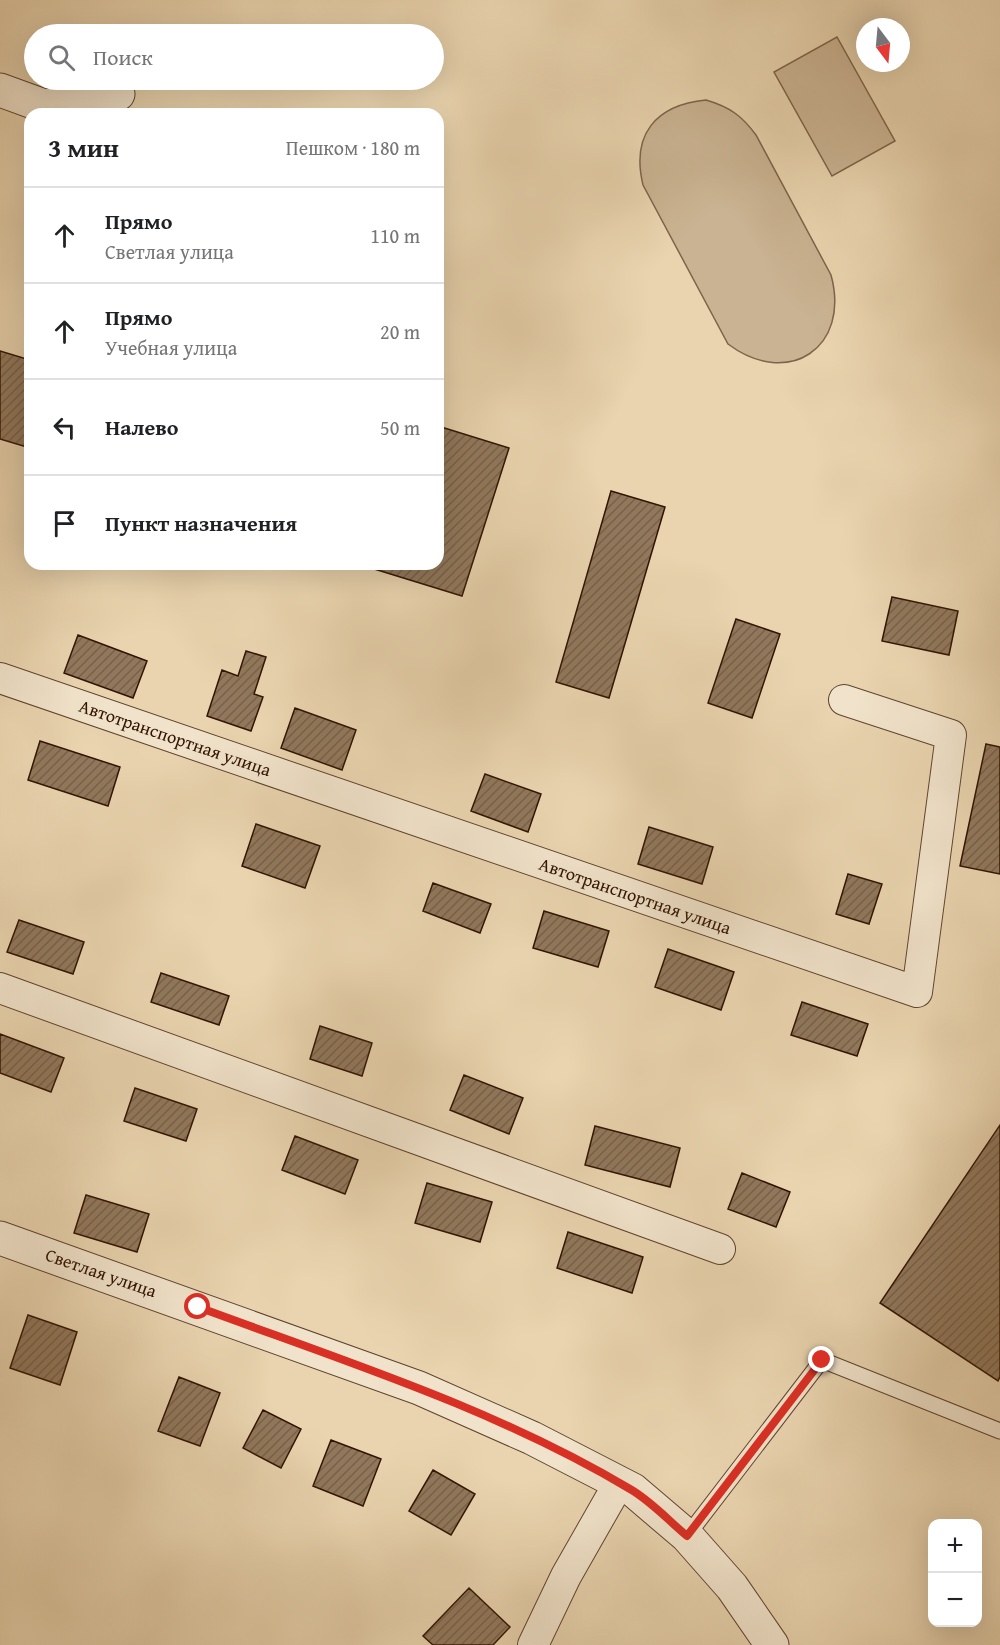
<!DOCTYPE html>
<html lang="ru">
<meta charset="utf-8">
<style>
:root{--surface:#fff;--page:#f6f6f6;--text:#202124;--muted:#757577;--line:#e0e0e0}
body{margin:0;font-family:"Gentium Book Plus",serif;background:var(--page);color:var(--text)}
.controls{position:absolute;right:18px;bottom:18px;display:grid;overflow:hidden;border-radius:12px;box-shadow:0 6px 24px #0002}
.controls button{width:54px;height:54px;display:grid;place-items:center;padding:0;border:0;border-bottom:2px solid var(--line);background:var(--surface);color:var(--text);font:30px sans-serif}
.compass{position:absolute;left:856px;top:18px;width:54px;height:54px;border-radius:50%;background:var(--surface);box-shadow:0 6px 24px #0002;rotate:164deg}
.stop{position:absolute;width:18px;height:18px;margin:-14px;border:4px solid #d93025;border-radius:50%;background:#fff}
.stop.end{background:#d93025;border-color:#fff;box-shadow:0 2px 6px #0008}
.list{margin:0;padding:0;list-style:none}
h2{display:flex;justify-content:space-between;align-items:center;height:78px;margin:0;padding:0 24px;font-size:26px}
h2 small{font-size:20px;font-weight:400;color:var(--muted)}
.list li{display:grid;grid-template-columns:39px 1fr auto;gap:18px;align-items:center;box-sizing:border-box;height:96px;padding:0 24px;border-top:2px solid var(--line)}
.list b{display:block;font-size:22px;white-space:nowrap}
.list p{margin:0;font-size:20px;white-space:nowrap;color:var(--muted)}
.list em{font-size:20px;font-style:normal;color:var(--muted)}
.icon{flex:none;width:33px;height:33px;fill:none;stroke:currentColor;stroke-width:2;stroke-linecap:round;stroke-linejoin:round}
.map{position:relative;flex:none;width:1000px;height:1645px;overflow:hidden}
.search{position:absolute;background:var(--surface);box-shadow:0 6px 24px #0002;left:24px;top:24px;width:420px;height:66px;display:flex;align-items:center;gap:15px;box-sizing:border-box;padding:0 21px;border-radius:33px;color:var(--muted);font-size:22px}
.panel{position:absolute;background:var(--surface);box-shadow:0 6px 24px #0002;left:24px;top:108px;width:420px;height:462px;border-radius:18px}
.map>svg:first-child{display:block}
</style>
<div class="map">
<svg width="1000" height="1645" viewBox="0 0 1000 1645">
<defs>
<pattern id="building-hatch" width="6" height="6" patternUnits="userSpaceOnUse" patternTransform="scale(1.5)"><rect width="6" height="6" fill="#91785c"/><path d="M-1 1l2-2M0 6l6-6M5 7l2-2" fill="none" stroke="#77614a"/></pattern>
</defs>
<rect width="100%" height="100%" fill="#e9d4af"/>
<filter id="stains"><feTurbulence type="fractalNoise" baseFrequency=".00333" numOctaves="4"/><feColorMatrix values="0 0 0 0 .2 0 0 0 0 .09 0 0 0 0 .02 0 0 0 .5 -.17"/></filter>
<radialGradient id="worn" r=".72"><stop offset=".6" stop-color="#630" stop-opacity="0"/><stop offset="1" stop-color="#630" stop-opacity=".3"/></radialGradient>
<path fill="#cab392" stroke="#7e644a" stroke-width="1.5" d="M837,37L895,141L832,176L774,72Z
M706,100C730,107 742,116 756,135L831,275C851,348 788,389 728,344L643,185C631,135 655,105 706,100Z"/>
<path fill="url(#building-hatch)" stroke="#321402" stroke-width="1.5" d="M0,351L30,360V448L0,439Z
M438,426L509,448L462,596L358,564H438Z
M611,491L665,507L609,698L556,682Z
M892,597L958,611L949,655L882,641Z
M736,619L780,634L752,718L708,703Z
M78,635L147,661L133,698L64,673Z
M246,651L266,657L254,694L263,697L251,731L207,716L222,670L238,676Z
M295,708L356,730L342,770L281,748Z
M40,741L120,767L108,806L28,780Z
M986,744L1000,747V874L960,866Z
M485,774L541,794L528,832L471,811Z
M256,824L320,846L305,888L242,866Z
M649,827L713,847L702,884L638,864Z
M848,874L882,884L869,924L836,914Z
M433,883L491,904L480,933L423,911Z
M544,911L609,931L598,967L533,948Z
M19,920L84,942L73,974L7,952Z
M668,949L734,972L721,1010L655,987Z
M161,973L229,996L219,1025L151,1002Z
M802,1002L868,1024L857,1056L791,1035Z
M320,1026L372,1043L362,1076L310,1059Z
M0,1034L64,1058L51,1092L0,1073Z
M464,1075L523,1098L509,1134L450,1110Z
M135,1088L197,1109L186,1141L124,1121Z
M1000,1125V1377L998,1381L880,1303Z
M595,1126L680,1148L670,1187L585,1165Z
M295,1136L358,1160L345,1194L282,1170Z
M742,1173L790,1192L776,1227L728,1209Z
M427,1183L492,1202L480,1242L415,1223Z
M86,1195L149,1214L137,1252L74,1233Z
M568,1232L643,1257L632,1293L557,1268Z
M28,1315L77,1332L60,1385L10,1368Z
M179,1377L220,1393L200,1446L158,1431Z
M263,1410L301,1429L281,1468L243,1448Z
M331,1440L381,1459L363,1506L313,1486Z
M433,1470L475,1494L451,1535L409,1511Z
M469,1588L510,1627L493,1645H433L423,1636Z"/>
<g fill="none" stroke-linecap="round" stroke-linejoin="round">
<defs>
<path id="service" d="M687,1536L822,1360L1000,1431"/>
<path id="minor" d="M0,678L917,992L951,735L844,700
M0,988L720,1249
M533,1645L566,1576L619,1483"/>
<path id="tertiary" d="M0,90L44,106L118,94
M0,1238L419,1388L532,1438L633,1490L687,1536L732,1587L772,1645"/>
</defs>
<use href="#service" stroke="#60442d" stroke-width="17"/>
<use href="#minor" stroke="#60442d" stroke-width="32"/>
<use href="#tertiary" stroke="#60442d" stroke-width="35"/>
<use href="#service" stroke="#f1e3cb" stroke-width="15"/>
<use href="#minor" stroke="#f1e3cb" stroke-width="30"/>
<use href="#tertiary" stroke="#f1e3cb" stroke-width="33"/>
</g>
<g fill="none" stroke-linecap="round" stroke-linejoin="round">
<path stroke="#d93025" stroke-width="8" d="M198,1307C344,1361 496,1409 630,1489C651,1501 669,1521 687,1536L822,1360"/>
</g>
<g text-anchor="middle" stroke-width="4.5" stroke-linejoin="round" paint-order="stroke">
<g font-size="18" fill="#321402" stroke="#f1e3cb">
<text transform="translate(175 738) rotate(19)" y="6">Автотранспортная улица</text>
<text transform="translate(635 896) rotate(19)" y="6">Автотранспортная улица</text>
<text transform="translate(101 1273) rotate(19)" y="6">Светлая улица</text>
</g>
</g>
<rect width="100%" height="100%" filter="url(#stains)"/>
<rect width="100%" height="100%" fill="url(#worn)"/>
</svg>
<div class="controls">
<button>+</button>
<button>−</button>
</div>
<svg class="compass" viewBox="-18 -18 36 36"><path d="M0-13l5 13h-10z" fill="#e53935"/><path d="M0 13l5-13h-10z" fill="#757577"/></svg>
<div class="stop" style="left:198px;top:1307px"></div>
<div class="stop end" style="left:822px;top:1360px"></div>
<div class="search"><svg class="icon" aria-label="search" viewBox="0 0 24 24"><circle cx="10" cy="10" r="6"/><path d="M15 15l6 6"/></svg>Поиск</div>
<section class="panel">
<h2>3 мин<small>Пешком · 180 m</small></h2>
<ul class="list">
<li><svg class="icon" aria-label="ahead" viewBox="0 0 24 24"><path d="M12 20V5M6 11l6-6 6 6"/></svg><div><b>Прямо</b><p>Светлая улица</p></div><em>110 m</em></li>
<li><svg class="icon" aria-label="ahead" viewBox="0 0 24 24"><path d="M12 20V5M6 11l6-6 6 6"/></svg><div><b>Прямо</b><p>Учебная улица</p></div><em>20 m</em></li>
<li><svg class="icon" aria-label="left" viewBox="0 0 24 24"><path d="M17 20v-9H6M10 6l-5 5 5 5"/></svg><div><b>Налево</b></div><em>50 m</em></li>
<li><svg class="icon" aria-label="arrive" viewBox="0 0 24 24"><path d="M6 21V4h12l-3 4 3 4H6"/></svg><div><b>Пункт назначения</b></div></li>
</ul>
</section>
</div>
